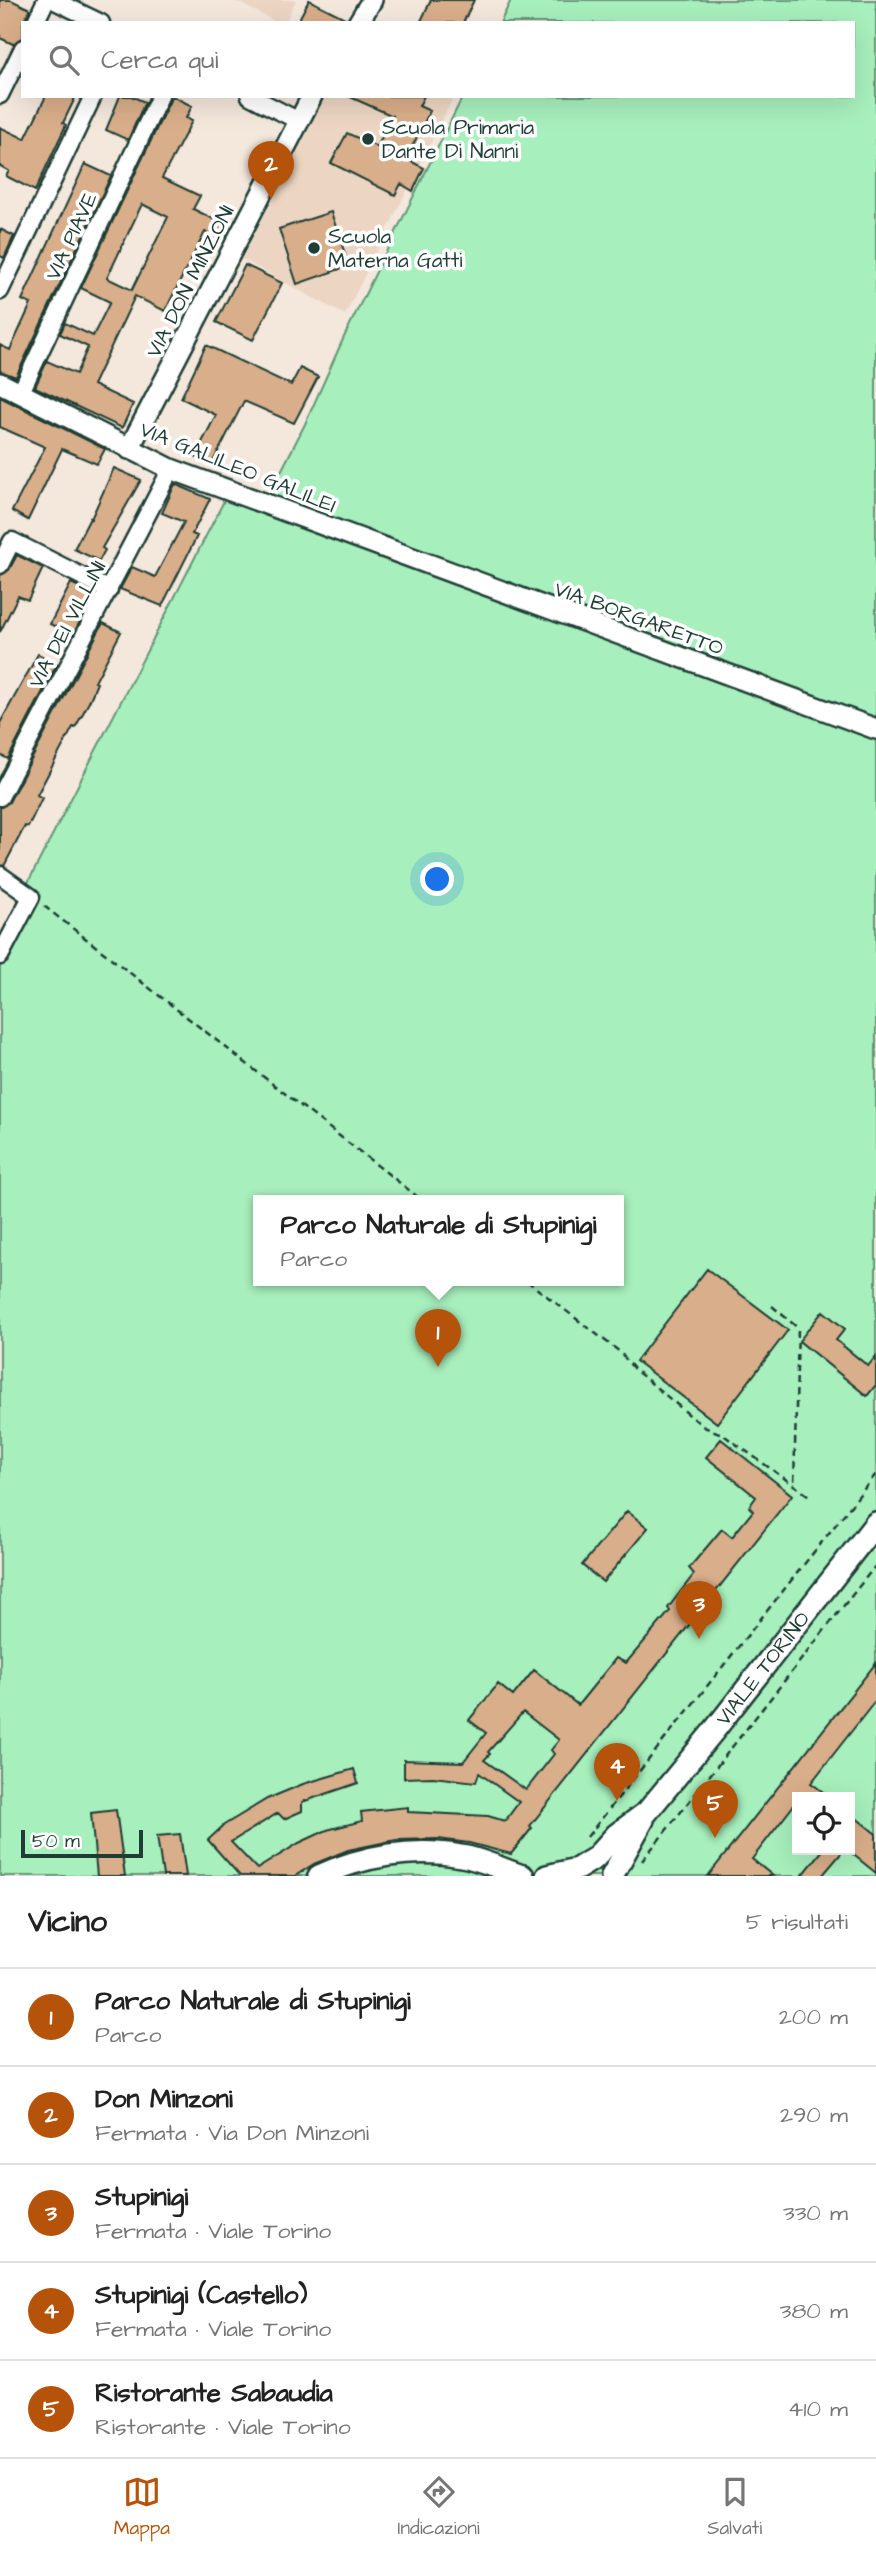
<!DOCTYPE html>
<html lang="it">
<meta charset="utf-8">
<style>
:root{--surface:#fff;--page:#f6f6f6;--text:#222;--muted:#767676;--line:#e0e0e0;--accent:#b45309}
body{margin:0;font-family:"Architects Daughter",sans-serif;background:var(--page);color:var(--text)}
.controls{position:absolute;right:21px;bottom:21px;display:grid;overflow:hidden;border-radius:0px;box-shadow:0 7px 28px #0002}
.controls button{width:63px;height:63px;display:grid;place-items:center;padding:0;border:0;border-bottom:2px solid var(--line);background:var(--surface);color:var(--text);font:35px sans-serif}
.scale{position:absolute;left:21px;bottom:18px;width:122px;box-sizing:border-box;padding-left:7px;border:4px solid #1f3d34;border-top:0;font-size:19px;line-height:24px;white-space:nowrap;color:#1f3d34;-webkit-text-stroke:5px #fff;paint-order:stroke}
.you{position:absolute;left:438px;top:880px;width:24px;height:24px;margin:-18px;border:5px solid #fff;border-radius:50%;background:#1a73e8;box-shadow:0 0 0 10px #1a73e833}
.badge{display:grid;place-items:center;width:46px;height:46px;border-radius:50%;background:var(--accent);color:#fff;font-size:23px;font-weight:700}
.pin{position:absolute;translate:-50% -58px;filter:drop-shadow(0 2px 4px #0008)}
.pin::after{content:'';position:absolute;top:37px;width:24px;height:21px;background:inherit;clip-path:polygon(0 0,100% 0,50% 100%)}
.popup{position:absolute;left:253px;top:1195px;width:371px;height:91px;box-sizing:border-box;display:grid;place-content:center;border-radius:0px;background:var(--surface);filter:drop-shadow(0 2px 5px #0005);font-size:23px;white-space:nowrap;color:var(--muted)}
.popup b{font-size:26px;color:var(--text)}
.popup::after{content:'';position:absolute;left:50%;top:100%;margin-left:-14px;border:14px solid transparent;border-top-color:var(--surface)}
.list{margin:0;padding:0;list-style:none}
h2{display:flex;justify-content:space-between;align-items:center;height:91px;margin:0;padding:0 28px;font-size:30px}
h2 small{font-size:23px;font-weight:400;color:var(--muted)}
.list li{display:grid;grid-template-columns:46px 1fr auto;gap:21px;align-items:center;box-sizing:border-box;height:98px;padding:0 28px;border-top:2px solid var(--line)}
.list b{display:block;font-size:26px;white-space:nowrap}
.list p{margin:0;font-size:23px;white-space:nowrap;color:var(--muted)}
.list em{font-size:23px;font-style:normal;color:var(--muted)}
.icon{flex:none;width:38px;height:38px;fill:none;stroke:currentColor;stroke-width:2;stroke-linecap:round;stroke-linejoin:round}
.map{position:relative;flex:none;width:876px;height:1876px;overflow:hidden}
.search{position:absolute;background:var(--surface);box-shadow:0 7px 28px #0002;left:21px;right:21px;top:21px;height:77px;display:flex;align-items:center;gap:18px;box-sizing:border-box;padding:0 24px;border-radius:0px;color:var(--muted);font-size:26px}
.sheet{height:581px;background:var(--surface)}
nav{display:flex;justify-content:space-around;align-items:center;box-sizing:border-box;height:98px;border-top:2px solid var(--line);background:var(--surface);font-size:19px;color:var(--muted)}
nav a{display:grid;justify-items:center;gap:4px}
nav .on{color:var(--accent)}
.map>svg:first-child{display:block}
</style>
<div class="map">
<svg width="876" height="1876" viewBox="0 0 876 1876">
<rect width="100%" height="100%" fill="#f4e7dc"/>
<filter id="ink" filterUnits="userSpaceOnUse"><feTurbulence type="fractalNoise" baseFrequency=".0143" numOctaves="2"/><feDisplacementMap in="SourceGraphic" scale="14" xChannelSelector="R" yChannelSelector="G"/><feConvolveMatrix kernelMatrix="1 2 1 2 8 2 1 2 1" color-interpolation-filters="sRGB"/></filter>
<g filter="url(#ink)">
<path fill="#ecd6c3" d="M234,0H296L285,23H278Z
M325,96H454L345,315L242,259Z"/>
<path fill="#a7efbd" stroke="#639678" stroke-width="2" fill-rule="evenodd" d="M511,0H876V1876H0V937L226,497L261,511L305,424L344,337L463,96H853V23H500ZM258,1201H618V1281H258ZM797,1797H850V1850H797Z"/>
<path fill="#d9ae8a" stroke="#1f3d34" stroke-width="2" fill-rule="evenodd" d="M0,0H11L30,9L23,23V38L13,44L0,38Z
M309,0L347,19L346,23H297Z
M431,0H474L463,23H420Z
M46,96H76L63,123L66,125L35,191L6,176L9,171L0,166V127L25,139Z
M120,96H131L145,102L128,140L106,130Z
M172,96L192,106L186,118L192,121L162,178L200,196L193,209L226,225L219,238L205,232L165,311L135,296L93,385L133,404L122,428L35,387L47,361L76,374L88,347L60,334L65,323L93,336L110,302L81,288ZM142,204L168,217L132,290L107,278Z
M348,96H424L419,106L430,111L406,159L424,168L413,191L401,184L395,195L331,163L347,133L377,147L393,116Z
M85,164L111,176L16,377L0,371V345L10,350L31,304L22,300Z
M331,212L349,266L297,284L279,229Z
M0,229L14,236L4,258L0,256Z
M245,265L282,283L253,340L216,322Z
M206,345L291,385L300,368L318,377L294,423L244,401L212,464L195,456L216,415L181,398Z
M0,397L105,449L97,464L62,449L28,520L12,511L45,447L0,427Z
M114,468L141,480L102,548L105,550L99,561L74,549L90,518L91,519Z
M175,484L210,499L192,534L197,536L162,606L120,589L132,567L155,577L184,522L162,513Z
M17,555L43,568L28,600L18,596L0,632V575L9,570Z
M71,583L94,594L73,635L50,624Z
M103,623L121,632L95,682L97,683L89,702L75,728L73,727L37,795L42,798L28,827L25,826L4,866L0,865V808L9,802Z
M38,654L57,664L8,759L0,755V723Z
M707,1269L788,1330L717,1423L636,1361Z
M823,1311L845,1329L836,1340L868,1366L876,1356V1385L867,1396L799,1341Z
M721,1439L792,1495L530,1826L532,1828L511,1854L469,1843L438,1839L396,1840L348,1850L314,1864L295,1876H240L208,1840L224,1825L267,1799L303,1784L354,1769L358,1783L302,1802V1811L284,1819L278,1813L231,1842L257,1869L299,1843L327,1830L362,1821L361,1812L408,1807V1812L488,1816L505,1821L519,1802L479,1773L476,1782L433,1777L404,1778V1760L463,1762L486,1733L469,1720L498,1684L513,1696L534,1670L578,1705L616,1658L626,1663L670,1611L668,1608L694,1574L689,1568L722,1529L732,1537L753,1511L749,1507L756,1497L706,1457ZM523,1712L559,1740L551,1750L554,1754L526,1790L484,1760L490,1754L488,1752Z
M627,1511L648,1528L603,1582L582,1565Z
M876,1663V1700L811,1783L830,1797H797V1801L752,1859L773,1876H708Z
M116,1810L125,1876H97L91,1813Z
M850,1813L876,1834V1873L850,1852Z
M180,1834L186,1876H163L157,1836Z
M823,1850H844L822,1876H802Z"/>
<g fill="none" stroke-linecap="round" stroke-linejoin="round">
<defs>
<path id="minor" d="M53,0L101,23
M35,23L46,0
M0,95L23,48
M250,96L299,121
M0,291L93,96
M20,394L160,96
M0,565L12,541L109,590
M0,797L171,469
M0,875L31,897L0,956"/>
<path id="tertiary" d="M358,23L372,0
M0,383L171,469L876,729
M129,449L312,96"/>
<g id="secondary">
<path d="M319,1876C362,1856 414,1847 461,1856C482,1859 503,1870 523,1876"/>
<path id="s1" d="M547,1876L577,1869L595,1858L616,1835L647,1812L716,1728L876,1523"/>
<path d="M612,1876L643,1820"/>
</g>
</defs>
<use href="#minor" stroke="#1f3d34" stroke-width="21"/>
<use href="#tertiary" stroke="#1f3d34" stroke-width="24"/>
<use href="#secondary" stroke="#1f3d34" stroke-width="26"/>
<path stroke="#1f3d34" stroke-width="2.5" stroke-dasharray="7 5" stroke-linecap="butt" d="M44,906L423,1201
M527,1281L620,1352L634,1369L704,1427L722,1434L812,1498
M772,1306L798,1328L794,1486
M587,1837L876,1474
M642,1861L876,1565"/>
<use href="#minor" stroke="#fff" stroke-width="16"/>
<use href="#tertiary" stroke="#fff" stroke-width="19"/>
<use href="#secondary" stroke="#fff" stroke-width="21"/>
</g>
</g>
<g fill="#1f3d34" stroke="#fff" stroke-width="2.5">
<circle cx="368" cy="139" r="7"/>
<circle cx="314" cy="248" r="7"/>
</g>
<g text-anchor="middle" stroke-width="7" stroke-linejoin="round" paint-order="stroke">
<g font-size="21" fill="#1f3d34" stroke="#fff" text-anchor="start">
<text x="382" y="134">Scuola Primaria<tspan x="382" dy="24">Dante Di Nanni</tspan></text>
<text x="328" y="243">Scuola<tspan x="328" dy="24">Materna Gatti</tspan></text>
</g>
<g font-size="21" fill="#1f3d34" stroke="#fff">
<text transform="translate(71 236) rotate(-65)" y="7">VIA PIAVE</text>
<text transform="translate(190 281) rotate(-63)" y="7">VIA DON MINZONI</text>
<text transform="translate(238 467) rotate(22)" y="7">VIA GALILEO GALILEI</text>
<text transform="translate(639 618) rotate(20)" y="7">VIA BORGARETTO</text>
<text transform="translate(67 624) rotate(-62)" y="7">VIA DEI VILLINI</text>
<text dy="7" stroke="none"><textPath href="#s1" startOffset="306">VIALE TORINO</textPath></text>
</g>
</g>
</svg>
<div class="controls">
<button><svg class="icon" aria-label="locate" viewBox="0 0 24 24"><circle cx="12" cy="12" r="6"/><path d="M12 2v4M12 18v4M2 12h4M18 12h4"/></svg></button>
</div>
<div class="scale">50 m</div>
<div class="you"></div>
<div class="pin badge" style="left:438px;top:1367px">1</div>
<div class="popup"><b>Parco Naturale di Stupinigi</b>Parco</div>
<div class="pin badge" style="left:271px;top:199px">2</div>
<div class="pin badge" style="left:699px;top:1639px">3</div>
<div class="pin badge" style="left:617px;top:1801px">4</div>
<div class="pin badge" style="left:715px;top:1838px">5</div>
<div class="search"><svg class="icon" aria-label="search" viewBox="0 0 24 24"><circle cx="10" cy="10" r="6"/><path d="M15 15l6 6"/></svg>Cerca qui</div>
</div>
<section class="sheet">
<h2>Vicino<small>5 risultati</small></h2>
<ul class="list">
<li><span class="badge">1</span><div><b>Parco Naturale di Stupinigi</b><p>Parco</p></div><em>200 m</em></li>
<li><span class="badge">2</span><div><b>Don Minzoni</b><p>Fermata · Via Don Minzoni</p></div><em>290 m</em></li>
<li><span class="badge">3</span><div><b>Stupinigi</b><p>Fermata · Viale Torino</p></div><em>330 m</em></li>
<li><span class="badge">4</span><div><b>Stupinigi (Castello)</b><p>Fermata · Viale Torino</p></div><em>380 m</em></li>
<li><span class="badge">5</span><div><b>Ristorante Sabaudia</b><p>Ristorante · Viale Torino</p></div><em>410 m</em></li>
</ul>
</section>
<nav>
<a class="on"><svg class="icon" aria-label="map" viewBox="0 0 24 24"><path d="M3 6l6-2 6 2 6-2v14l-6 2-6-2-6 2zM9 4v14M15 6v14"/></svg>Mappa</a>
<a><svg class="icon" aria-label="directions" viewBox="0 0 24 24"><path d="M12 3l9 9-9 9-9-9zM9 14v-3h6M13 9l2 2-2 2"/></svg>Indicazioni</a>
<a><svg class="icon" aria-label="saved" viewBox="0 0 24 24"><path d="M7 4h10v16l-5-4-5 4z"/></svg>Salvati</a>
</nav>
